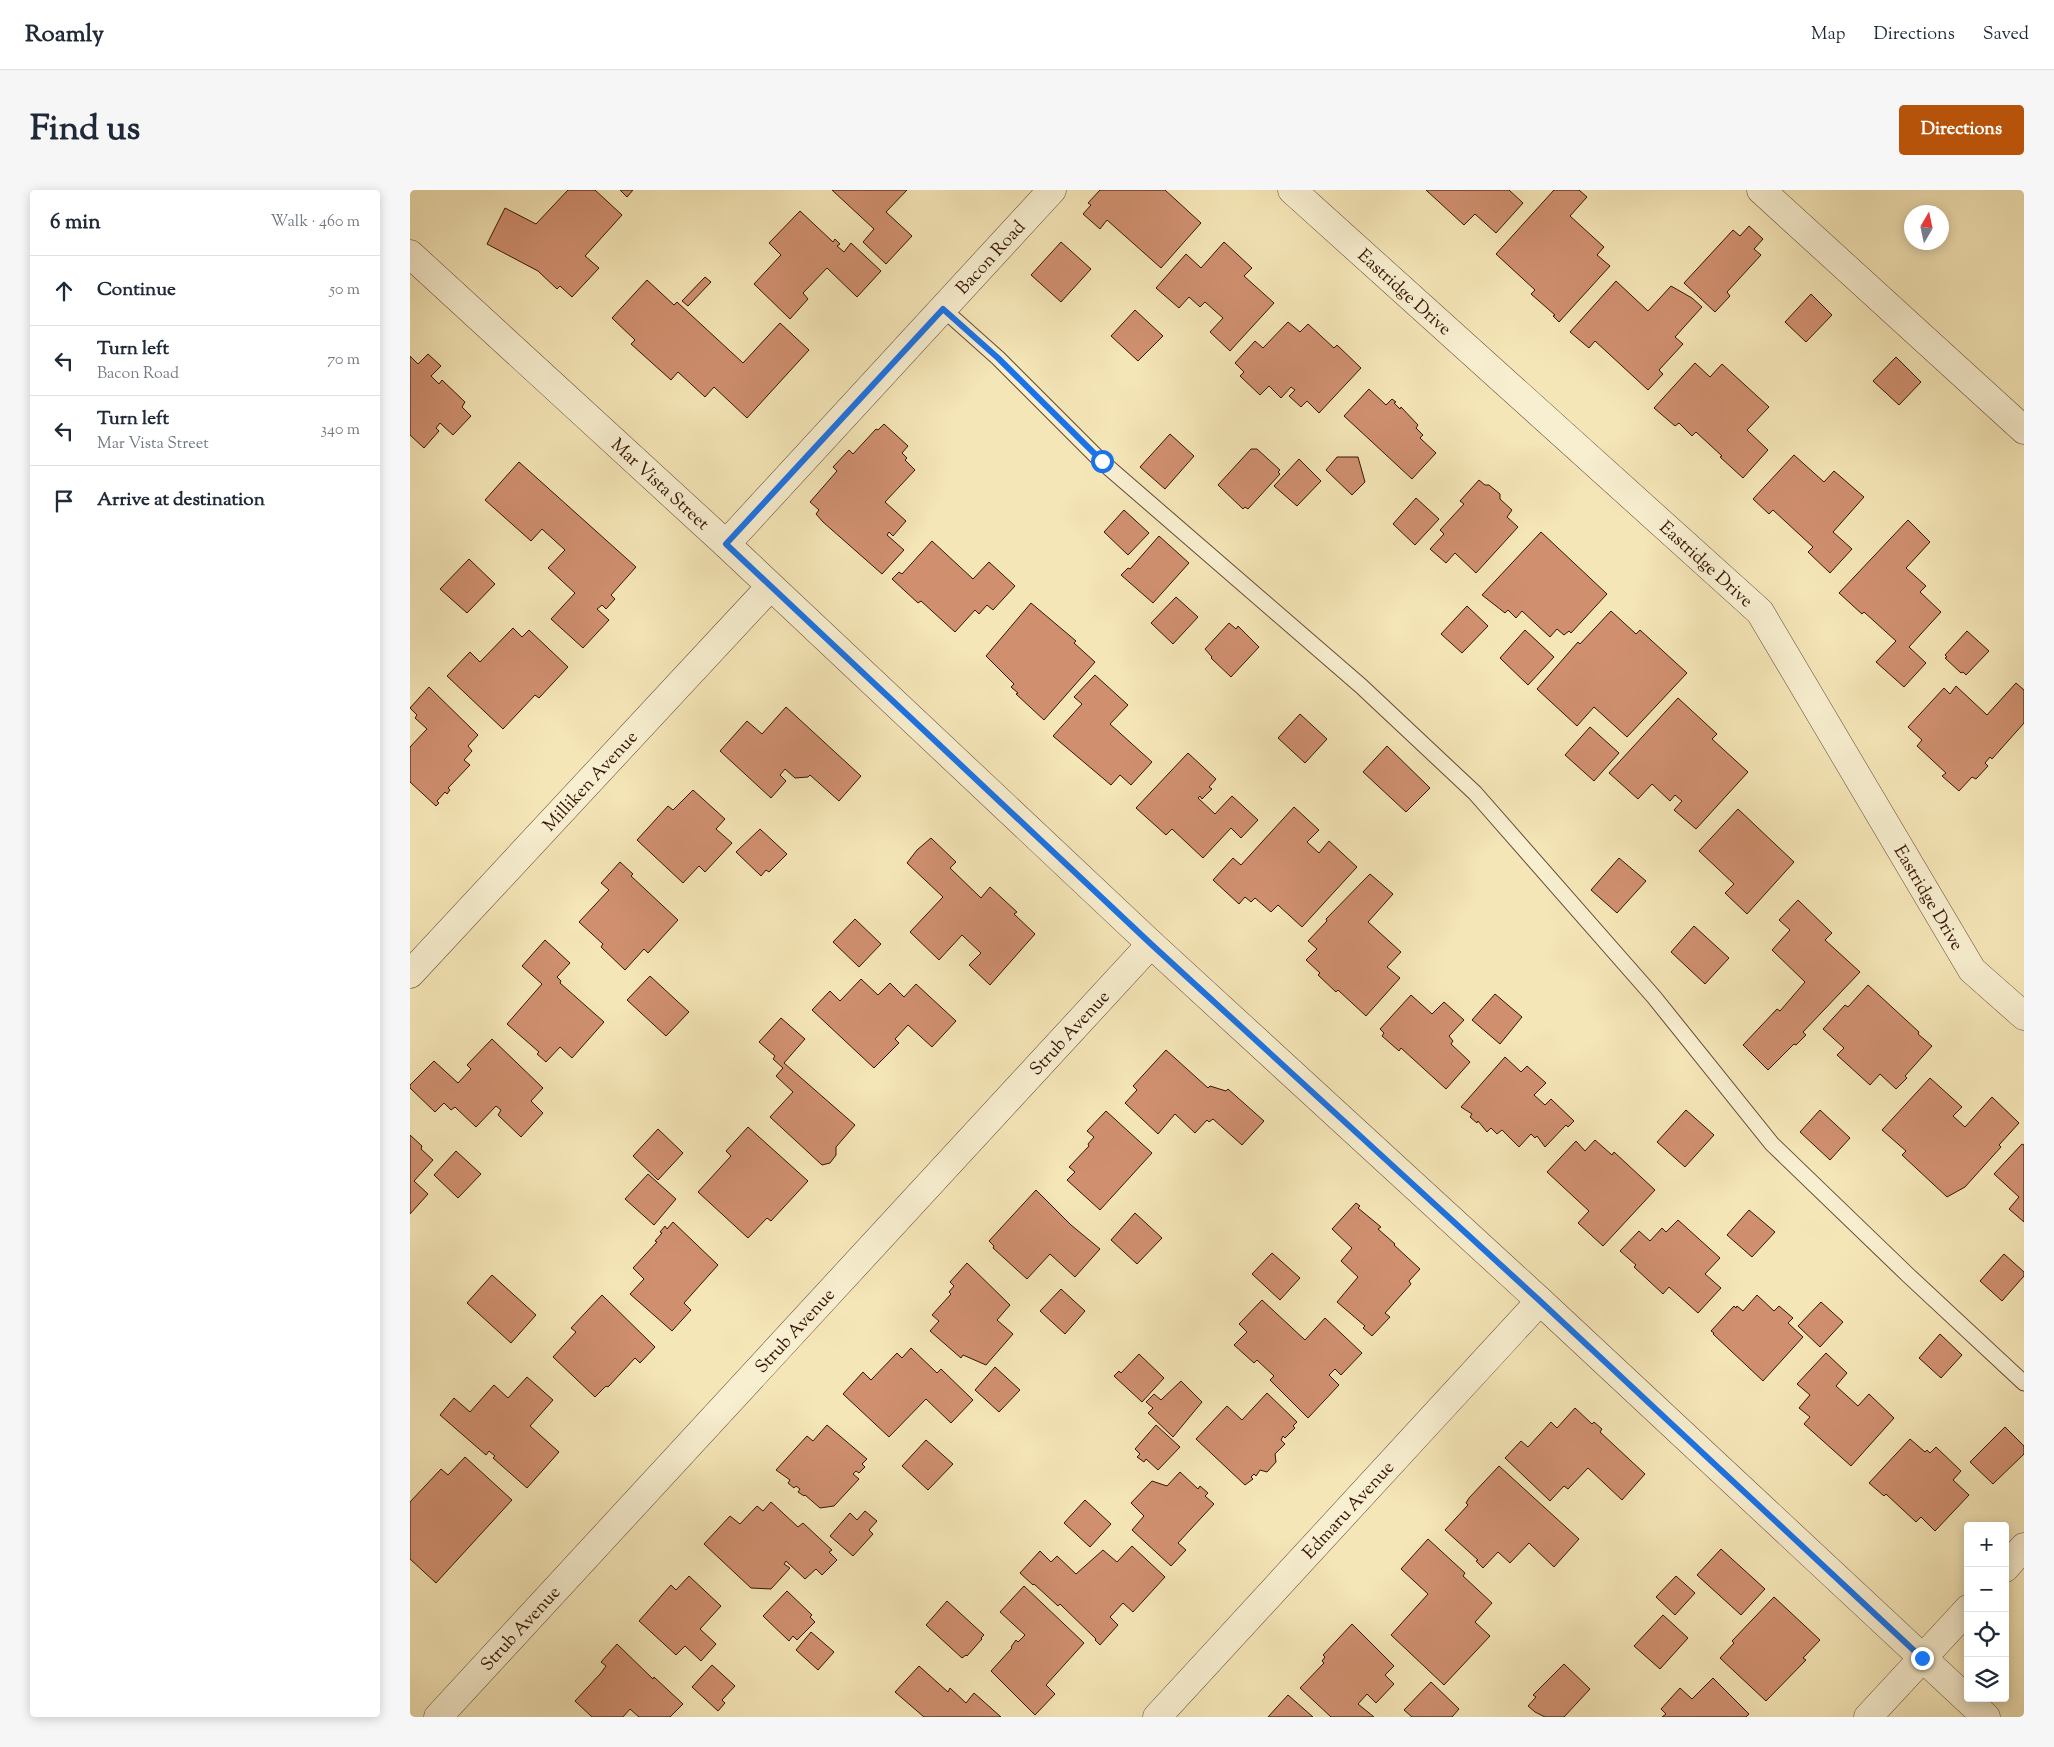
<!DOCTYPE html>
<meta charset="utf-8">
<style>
:root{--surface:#fff;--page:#f6f6f7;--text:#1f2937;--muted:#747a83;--line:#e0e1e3;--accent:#b45309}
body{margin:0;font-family:"Sorts Mill Goudy",serif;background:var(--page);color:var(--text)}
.controls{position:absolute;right:15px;bottom:15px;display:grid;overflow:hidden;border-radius:5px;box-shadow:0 2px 12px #0003}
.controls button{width:45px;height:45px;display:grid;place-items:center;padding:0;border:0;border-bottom:1px solid var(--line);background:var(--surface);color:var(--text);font:25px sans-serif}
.compass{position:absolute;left:1494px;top:15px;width:45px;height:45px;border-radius:50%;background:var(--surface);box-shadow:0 2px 12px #0003;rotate:9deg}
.stop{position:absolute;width:15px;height:15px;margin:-11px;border:4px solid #1a73e8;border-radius:50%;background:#fff}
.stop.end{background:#1a73e8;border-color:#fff;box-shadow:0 1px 5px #0008}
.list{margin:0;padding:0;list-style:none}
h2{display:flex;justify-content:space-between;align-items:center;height:65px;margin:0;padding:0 20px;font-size:21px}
h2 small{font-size:16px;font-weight:400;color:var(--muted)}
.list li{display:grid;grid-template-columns:32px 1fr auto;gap:15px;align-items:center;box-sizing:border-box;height:70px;padding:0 20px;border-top:1px solid var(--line)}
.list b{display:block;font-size:19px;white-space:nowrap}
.list p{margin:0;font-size:16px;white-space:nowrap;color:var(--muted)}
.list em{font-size:16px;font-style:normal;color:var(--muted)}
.icon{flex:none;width:28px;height:28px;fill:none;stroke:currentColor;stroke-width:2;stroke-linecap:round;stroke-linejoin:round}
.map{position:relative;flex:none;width:1614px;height:1527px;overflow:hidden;border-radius:5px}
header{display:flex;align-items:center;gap:30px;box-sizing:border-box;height:70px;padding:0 25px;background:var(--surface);border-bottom:1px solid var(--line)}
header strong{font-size:24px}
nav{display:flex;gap:28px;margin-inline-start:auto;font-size:18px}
.intro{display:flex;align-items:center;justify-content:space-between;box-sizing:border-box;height:120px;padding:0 30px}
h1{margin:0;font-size:35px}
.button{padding:12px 22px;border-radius:5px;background:var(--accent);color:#fff;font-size:18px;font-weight:700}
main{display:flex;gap:30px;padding:0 30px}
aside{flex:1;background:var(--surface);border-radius:5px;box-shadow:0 2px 12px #0003}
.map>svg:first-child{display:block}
</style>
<header>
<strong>Roamly</strong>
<nav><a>Map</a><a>Directions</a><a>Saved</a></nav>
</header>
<div class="intro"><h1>Find us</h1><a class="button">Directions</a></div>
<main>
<aside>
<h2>6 min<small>Walk · 460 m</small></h2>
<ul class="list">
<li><svg class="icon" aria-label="ahead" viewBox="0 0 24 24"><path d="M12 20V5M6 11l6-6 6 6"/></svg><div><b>Continue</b></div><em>50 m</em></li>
<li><svg class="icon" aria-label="left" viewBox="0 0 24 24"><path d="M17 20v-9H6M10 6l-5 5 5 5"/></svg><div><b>Turn left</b><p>Bacon Road</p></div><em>70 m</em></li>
<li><svg class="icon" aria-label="left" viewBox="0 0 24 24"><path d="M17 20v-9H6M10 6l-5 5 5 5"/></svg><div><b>Turn left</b><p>Mar Vista Street</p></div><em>340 m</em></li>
<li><svg class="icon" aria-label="arrive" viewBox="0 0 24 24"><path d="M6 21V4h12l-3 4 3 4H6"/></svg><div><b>Arrive at destination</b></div></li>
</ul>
</aside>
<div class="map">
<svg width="1614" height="1527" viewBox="0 0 1614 1527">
<rect width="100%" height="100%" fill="#f5e6b7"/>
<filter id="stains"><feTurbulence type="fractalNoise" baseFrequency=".004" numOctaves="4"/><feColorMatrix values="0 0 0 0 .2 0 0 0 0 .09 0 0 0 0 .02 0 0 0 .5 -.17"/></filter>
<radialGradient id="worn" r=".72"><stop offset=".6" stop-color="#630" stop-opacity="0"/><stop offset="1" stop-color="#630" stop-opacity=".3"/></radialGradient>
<path fill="#d09070" stroke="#351305" d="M158,0H185L212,25L175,66L189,78L162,107L150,96L147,99L128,81L77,54L95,18L126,34Z
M210,0H223L217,7Z
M422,0H497L476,22L502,46L476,74L453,52L464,39Z
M690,0H755L791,33L751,78L697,30L690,39L673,24L681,15L678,13Z
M1016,0H1099L1113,13L1086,43L1065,24L1054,35Z
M1144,0H1169L1177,7L1160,26L1194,57L1187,65L1200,76L1149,132L1143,126L1145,125L1121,104L1125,100L1086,64Z
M390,21L423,52L425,49L430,54L427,56L434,62L441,53L471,81L447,107L417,78L393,103L398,109L380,129L344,94L371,65L359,53Z
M1339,36L1353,49L1344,59L1351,65L1317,102L1320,106L1305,122L1274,93L1323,40L1330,46Z
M651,52L681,79L651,112L621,85Z
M814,52L842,78L834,86L864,113L820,161L800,142L813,128L795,112L790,117L779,107L769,118L746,98L776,64L791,78Z
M295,87L301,92L278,116L272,111Z
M237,90L264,115L267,112L333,173L370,133L399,160L337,228L304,197L295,207L268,182L261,190L221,154L225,150L202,128Z
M1206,91L1238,121L1261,96L1282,108L1292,117L1265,147L1273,154L1249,180L1253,184L1238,200L1185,151L1179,158L1160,142Z
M1401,104L1422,125L1396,152L1375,132Z
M725,120L753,146L728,171L701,146Z
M878,132L890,142L898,134L924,158L927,155L951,178L909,223L897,211L891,217L879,206L885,200L881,197L871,208L859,196L850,205L830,186L834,182L825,173L845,151L853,158Z
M18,164L31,176L21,186L29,194L32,190L55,212L52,217L61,226L43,245L30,233L26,238L29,241L14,258L0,245V166L8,174Z
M1486,167L1511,192L1489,215L1463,191Z
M1285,173L1300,187L1312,174L1359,217L1337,240L1358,260L1333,288L1310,267L1312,266L1286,242L1282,246L1269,233L1265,236L1244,218Z
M959,199L976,215L982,209L986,212L984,213L990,219L991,217L1008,235L1006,238L1013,245L1010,248L1026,263L1002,289L934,226Z
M474,234L498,256L492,263L497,268L495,270L505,280L475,312L496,331L483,346L479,342L477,345L494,360L472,384L413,332L406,324L409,320L400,312L427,281L423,277L439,260L443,264L466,239L468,240Z
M760,244L784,266L755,299L730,277Z
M841,259H847L870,280L868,282L870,284L838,319L835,317L833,319L808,295Z
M1384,265L1414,292L1424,281L1454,307L1423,342L1442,359L1420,383L1398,362L1403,357L1363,320L1359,324L1343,309Z
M927,267H948L955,292L942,305L916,280Z
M889,269L911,291L887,316L864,296Z
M109,272L226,377L201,405L205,409L196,419L192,415L187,419L199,430L173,458L141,429L165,403L138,378L155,360L132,339L121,351L75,310Z
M1069,290L1075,295H1079L1090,304V309L1102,320L1097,327L1108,337L1066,383L1045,363L1036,373L1020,359L1034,344L1030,340L1054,314L1050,311Z
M1006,308L1029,329L1005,355L983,334Z
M714,320L739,343L718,365L694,342Z
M1498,330L1520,352L1496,378L1516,396L1510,402L1531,422L1499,457L1516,473L1494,497L1466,472L1486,451L1454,422L1452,424L1429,403Z
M1131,342L1197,404L1161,443L1159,441L1154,445L1147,439L1140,447L1112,421L1106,428L1098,420L1095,423L1072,405Z
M749,346L779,373L743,413L711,385L718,378L720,379Z
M522,351L563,389L579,372L605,396L583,420L577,415L569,424L565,420L545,442L511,411L508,413L482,389L489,382L492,384Z
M59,369L85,394L57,423L30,399Z
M766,407L788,427L763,454L741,433Z
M621,413L666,451L664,453L685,472L634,530L606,504L608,503L601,497L604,494L576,466Z
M1057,416L1078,436L1052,463L1031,444Z
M1201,421L1226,444L1230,440L1277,483L1217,547L1184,517L1167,536L1127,499L1168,452L1170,454Z
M819,433L826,439L828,436L849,457L821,487L801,468L802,467L795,459Z
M103,438L112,447L119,440L158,477L129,508L125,505L93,539L37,486L60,462L70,472Z
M1115,440L1144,467L1118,495L1090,468Z
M1557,441L1579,461L1556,485L1553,482L1551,483L1535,468L1537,467L1535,465Z
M685,485L718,515L700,534L742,572L721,595L710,585L701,595L643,546L672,514L664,507Z
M1606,493L1614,500V533L1582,569L1580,567L1575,573L1578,576L1566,589L1562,587L1549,601L1532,586L1536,583L1507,556L1512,550L1498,537L1534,498L1540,504L1546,496L1577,525Z
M19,497L68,545L58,556L62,561L54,570L60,575L38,598L40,600L37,604L35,602L27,611L29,613L26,616L0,592V557L17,539L5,528L7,525L0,518Z
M1268,508L1307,544L1302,549L1338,582L1286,639L1264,620L1272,611L1265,605L1260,611L1242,594L1228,609L1199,583Z
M376,517L451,586L429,611L400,585L398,587L385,588L375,579L370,585L376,591L361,608L310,561L337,531L352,544Z
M890,524L917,549L895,573L868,548Z
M1180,537L1209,563L1184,591L1155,565Z
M977,556L1020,598L996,622L953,582Z
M778,563L806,589L799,597L802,599L792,609L790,606L788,608L805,624L822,606L848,630L831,648L821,638L793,668L762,639L756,645L726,618Z
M283,600L315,629L306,639L322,653L295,682L289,676L273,693L227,650L258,616L263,620Z
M884,617L909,640L897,652L909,663L919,651L947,677L892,737L868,715L861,722L845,708L841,712L835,707L829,714L803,690L823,668L831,675Z
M1328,619L1384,672L1337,724L1315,703L1324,694L1289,661Z
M350,639L377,664L359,682L356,680L351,686L326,662Z
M521,648L546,672L540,678L571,708L580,697L607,722L604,724L625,744L580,795L559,775L571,763L552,745L529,770L500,742L533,707L497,673L507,660Z
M1209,668L1236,691L1207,723L1181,700Z
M210,672L223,684L221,686L268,730L238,763L234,759L215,780L191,757L193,754L169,732L199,700L191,693Z
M960,684L983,704L958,732L991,762L977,777L990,788L956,826L928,800L926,802L908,785L910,783L896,770L907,759L898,751L917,731L916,729Z
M1388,710L1422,743L1415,750L1450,782L1393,842L1396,845L1386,855L1384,854L1358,880L1333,855L1367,819L1370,821L1395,792L1362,760L1380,740L1369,730Z
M445,729L471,754L449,777L423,752Z
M1284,736L1319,768L1295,794L1261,762Z
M135,750L160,773L147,787L151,791L150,793L194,832L162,868L150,857L136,872L127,864L129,862L97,834L132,794L112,776Z
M240,786L279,822L256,846L217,810Z
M451,789L468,805L480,793L494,807L506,794L546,831L522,857L498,835L485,849L489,853L464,878L402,820L420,801L430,811Z
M1458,795L1509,842L1508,844L1522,856L1495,886L1497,888L1486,899L1470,884L1460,895L1427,865L1434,858L1413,839L1435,815L1438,817Z
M1085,804L1112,827L1090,854L1062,830Z
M1001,805L1022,824L1034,812L1054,830L1039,846L1043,851L1041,854L1060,872L1036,899L991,858L989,861L972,846L974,843L970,839Z
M371,828L395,849L374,873L445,935L426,957V965L420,973L412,975L360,927L383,902L366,886L373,878L363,869L365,866L349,852Z
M82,849L133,898L121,911L133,923L111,947L88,925L91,920L86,916L66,937L45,917L41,920L34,913L25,922L0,898V895L24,871L48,893L61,879L57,875Z
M756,860L798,898L800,896L816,901L818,899L854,931L832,955L803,929L799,932L797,930L785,943L765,924L748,944L715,913L727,900L723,896Z
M1095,867L1111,882L1117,876L1136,893L1124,905L1135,915L1141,909L1164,931L1158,937L1156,935L1135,957L1127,946L1125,948L1121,944L1109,957L1092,940L1087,944L1081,938L1077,942L1068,931L1067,933L1060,927L1062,924L1051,917Z
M1520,888L1552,917L1543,926L1555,937L1582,907L1609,933L1589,955L1591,957L1555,997L1537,1007L1492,965L1496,961L1472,940Z
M1276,920L1304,945L1275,977L1247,952Z
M1410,920L1440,948L1420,970L1390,942Z
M696,921L742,963L690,1020L657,990L665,982L659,977L679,956L678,954L684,947L677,941Z
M338,937L398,991L361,1031L357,1028L338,1048L288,1002L321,966L316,961Z
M248,939L273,963L248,990L223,966Z
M0,945L12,956L11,959L23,970L4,991L18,1004L0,1024Z
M1185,950L1202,965L1204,962L1245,1000L1193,1056L1168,1033L1179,1021L1137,982L1166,951L1175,961Z
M1612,954L1614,955V1032L1599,1019L1609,1007L1584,984Z
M46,961L71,984L48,1008L24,985Z
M238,984L266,1009L244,1035L215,1009Z
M626,1000L661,1035L690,1059L665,1087L640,1064L617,1089L583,1058L584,1056L579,1051Z
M946,1013L950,1016L948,1018L971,1037L968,1039L985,1054L984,1055L1010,1079L999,1091L1001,1094L975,1123L980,1127L962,1146L953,1138L955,1136L927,1112L948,1087L931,1071L942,1058L922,1039Z
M1339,1020L1365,1042L1342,1067L1317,1045Z
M725,1023L752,1048L727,1074L701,1050Z
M1268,1030L1310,1068L1295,1084L1311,1098L1288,1123L1259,1097L1253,1104L1224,1077L1226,1075L1210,1061L1229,1041L1240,1051L1252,1038L1256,1042Z
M263,1032L308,1075L274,1113L281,1120L262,1141L220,1104L234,1089L223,1078L247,1052L245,1051L252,1043L250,1042L255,1036L257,1039Z
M862,1063L890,1088L870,1110L842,1084Z
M1594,1064L1614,1082V1086L1592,1111L1570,1091Z
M557,1073L600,1115L587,1130L603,1144L576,1175L553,1165L551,1168L520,1141L529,1131L522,1125L541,1104L539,1102L544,1096L540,1092Z
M82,1085L126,1125L101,1153L57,1113Z
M651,1099L675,1121L655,1144L630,1121Z
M192,1105L245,1157L230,1173L225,1168L198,1197L196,1196L185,1207L143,1167L166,1142L161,1138Z
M1347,1105L1364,1121L1369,1116L1383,1128L1378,1133L1393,1147L1353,1191L1303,1144L1304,1143L1301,1141L1324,1116L1326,1118L1327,1116L1333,1121Z
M852,1110L895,1150L915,1128L952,1163L931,1185L925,1179L919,1185L929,1195L898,1228L860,1190L864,1186L847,1170L844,1173L824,1155L837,1142L829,1134Z
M1411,1112L1433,1132L1410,1157L1388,1136Z
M1530,1144L1552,1165L1531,1188L1509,1168Z
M501,1158L527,1183L531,1179L563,1210L541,1233L516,1209L479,1247L433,1204L453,1182L461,1190L487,1163L492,1168Z
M1416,1163L1437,1183L1426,1196L1448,1216L1459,1204L1484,1228L1441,1276L1394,1234L1400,1227L1389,1218L1400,1205L1387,1194Z
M729,1164L754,1188L732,1212L704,1186L709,1181L711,1183Z
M585,1177L610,1200L589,1222L565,1200Z
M117,1187L143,1210L120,1236L149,1262L117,1298L83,1268L85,1266L79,1261L76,1265L30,1225L44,1208L60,1222L84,1195L98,1208Z
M771,1191L792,1212L763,1247L738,1223L743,1218L736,1212L744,1204L751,1210Z
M857,1203L887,1232L883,1236L885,1238L875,1248L873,1246L871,1250L875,1254L865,1264L866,1272L857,1282L850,1280L846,1286L844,1284L841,1287L843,1289L835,1295L786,1249L817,1216L832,1230Z
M1165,1218L1182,1234L1184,1232L1192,1239L1190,1242L1235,1284L1212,1310L1178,1278L1158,1299L1154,1296L1140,1311L1095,1268L1111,1251L1118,1257L1141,1232L1147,1238Z
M417,1235L457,1269L452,1274L455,1277L449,1283L446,1281L443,1284L449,1289L424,1316L410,1318L395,1305L394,1306L388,1302L390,1299L386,1296L384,1298L378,1293L380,1290L366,1280L397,1246L403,1251Z
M746,1235L770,1257L748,1280L736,1269L734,1272L727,1267L730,1264L725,1259Z
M1595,1237L1614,1256V1264L1583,1294L1560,1272Z
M1500,1249L1515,1262L1517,1260L1520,1263L1526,1257L1551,1281L1543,1290L1559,1305L1525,1341L1511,1327L1506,1332L1476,1304L1474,1306L1459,1293Z
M516,1250L543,1274L518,1300L492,1276Z
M55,1267L102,1310L26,1393L0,1369V1312L31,1279L38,1285Z
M1089,1276L1169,1349L1144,1377L1119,1353L1100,1373L1088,1362L1073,1378L1066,1371L1068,1370L1035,1340L1058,1315L1056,1313L1059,1308Z
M770,1282L788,1299L790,1296L798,1303L795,1306L804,1314L768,1353L776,1360L761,1376L722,1340L734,1326L721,1313L742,1291L757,1296Z
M675,1310L701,1334L680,1357L654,1333Z
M361,1312L388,1337L393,1333L422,1360L419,1362L427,1370L412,1385L406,1379L395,1389L376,1371L374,1374L380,1378L361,1399L341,1398L294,1354L320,1326L330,1334L347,1316L353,1321Z
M455,1321L467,1331L459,1340L463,1344L443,1366L420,1346L440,1323L447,1330Z
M1018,1349L1055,1383L1053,1386L1082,1413L1065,1432L1080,1446L1034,1495L981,1445L1018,1404L991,1379Z
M722,1356L755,1387L723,1422L713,1413L700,1427L708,1435L690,1455L685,1450L686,1449L650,1414L648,1416L624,1394L623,1395L610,1383L630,1361L641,1372L647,1366L666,1384L693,1360L707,1372Z
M1311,1359L1355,1399L1331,1425L1287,1385Z
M279,1386L311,1416L290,1439L306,1454L291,1471L275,1456L266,1465L229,1431L261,1395L266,1400Z
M1266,1386L1285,1403L1265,1425L1246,1407Z
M614,1396L674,1453L636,1495L645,1504L625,1525L581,1481L602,1458L601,1457L606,1450L608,1452L615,1445L590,1422Z
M377,1401L402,1425L400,1427L405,1432L387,1450L383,1446L379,1451L353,1426Z
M1364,1407L1410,1450L1393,1468L1396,1470L1356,1511L1310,1468L1324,1453L1322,1451Z
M537,1411L574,1445L571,1448L572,1449L557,1466L556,1465L552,1468L516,1435Z
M1253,1425L1278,1448L1250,1479L1224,1456Z
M942,1434L984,1476L975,1485L984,1494L966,1513L957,1504L948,1514L964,1527H921L890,1498L914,1473L912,1471L915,1467L913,1465Z
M401,1442L424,1462L408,1480L386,1460Z
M207,1454L243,1489L244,1487L273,1514L260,1527H229L220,1519L213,1527H182L165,1511L191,1483L196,1476L191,1472Z
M1154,1474L1180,1499L1154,1527H1135L1125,1522L1118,1516L1126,1507L1123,1505Z
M302,1475L325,1496L312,1510L315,1513L308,1521L282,1497Z
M509,1476L538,1502L540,1498L556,1513L564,1503L591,1527H514L485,1502Z
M1303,1488L1339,1524L1336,1527H1252L1256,1524L1251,1519L1270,1498L1282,1509Z
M1021,1492L1049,1519L1042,1527H1002L994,1520Z
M878,1505L903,1527H858Z"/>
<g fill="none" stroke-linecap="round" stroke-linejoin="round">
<defs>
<path id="service" d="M533,119L588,168L691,271L951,496L1065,603L1244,807L1362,954L1499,1086L1614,1193"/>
<g id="minor">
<path id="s1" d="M882,0L1350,422L1562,780L1614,826"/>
<path d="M1351,0L1614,240"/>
<path id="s2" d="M316,354L642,0"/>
<path id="s3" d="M0,784L360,397"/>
<path d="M1595,1378L1614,1357"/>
<path id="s4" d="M28,1527L741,754"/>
<path id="s5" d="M747,1527L1130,1111"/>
<path d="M1458,1527L1558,1419"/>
</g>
<g id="tertiary">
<path id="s6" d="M0,64L316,354L741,754L1130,1111L1576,1527"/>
</g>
</defs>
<use href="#service" stroke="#654832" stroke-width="17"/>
<use href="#minor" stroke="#654832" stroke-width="29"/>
<use href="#tertiary" stroke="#654832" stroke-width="29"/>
<use href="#service" stroke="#f8efd0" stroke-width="15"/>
<use href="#minor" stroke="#f8efd0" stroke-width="28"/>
<use href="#tertiary" stroke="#f8efd0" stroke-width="28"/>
</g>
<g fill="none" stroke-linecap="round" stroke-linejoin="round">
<path stroke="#1a73e8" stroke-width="6" d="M692,271L588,168L533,119L316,354L741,754L1130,1111L1512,1468"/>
</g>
<g text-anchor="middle" stroke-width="4" stroke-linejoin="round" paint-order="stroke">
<g font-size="18" fill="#351305" stroke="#f8efd0">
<text dy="6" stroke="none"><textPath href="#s2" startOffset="390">Bacon Road</textPath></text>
<text dy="6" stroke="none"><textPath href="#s1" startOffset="152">Eastridge Drive</textPath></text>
<text dy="6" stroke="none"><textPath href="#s6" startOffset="340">Mar Vista Street</textPath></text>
<text dy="6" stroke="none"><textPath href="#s1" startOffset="558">Eastridge Drive</textPath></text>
<text dy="6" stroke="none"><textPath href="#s3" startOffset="264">Milliken Avenue</textPath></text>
<text dy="6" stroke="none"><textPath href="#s1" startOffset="962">Eastridge Drive</textPath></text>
<text dy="6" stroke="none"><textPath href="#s4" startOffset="931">Strub Avenue</textPath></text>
<text dy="6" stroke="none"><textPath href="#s4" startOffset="526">Strub Avenue</textPath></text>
<text dy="6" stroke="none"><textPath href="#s5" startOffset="282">Edmaru Avenue</textPath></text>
<text dy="6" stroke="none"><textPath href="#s4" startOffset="121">Strub Avenue</textPath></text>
</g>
</g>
<rect width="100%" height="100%" filter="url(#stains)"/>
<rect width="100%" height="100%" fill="url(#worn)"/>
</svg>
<div class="controls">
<button>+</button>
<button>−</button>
<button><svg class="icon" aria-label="locate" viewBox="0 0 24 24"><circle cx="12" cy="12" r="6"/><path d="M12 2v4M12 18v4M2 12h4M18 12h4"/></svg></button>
<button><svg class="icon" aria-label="layers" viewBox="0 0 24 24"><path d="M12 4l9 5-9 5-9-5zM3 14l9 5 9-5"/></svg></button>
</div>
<svg class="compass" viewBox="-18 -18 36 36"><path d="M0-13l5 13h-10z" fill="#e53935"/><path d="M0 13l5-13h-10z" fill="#747a83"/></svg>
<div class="stop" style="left:692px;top:271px"></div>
<div class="stop end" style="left:1512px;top:1468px"></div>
</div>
</main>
